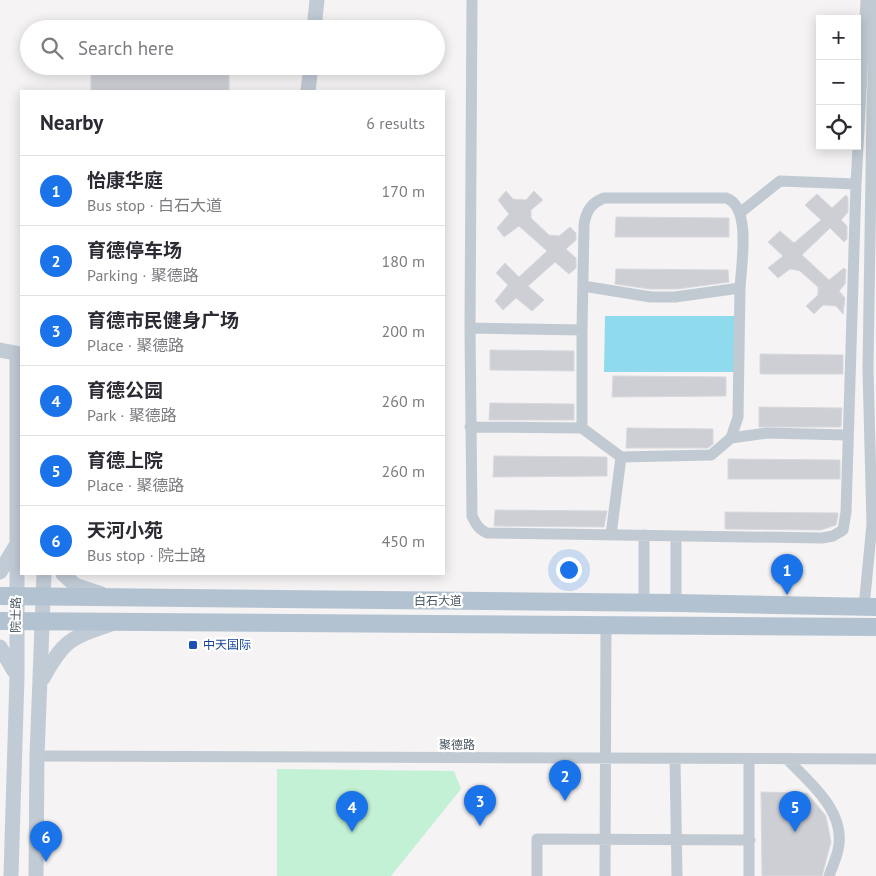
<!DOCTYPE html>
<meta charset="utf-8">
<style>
:root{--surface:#fff;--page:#f2f2f3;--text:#2b2b33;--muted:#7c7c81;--line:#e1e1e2;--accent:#1a73e8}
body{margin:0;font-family:"PT Sans","Noto Sans SC",sans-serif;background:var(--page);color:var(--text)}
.controls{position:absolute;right:15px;top:15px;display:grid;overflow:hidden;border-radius:0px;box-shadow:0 2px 12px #0003}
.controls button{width:45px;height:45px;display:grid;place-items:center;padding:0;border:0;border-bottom:1px solid var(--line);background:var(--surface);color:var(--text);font:25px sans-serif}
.you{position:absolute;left:568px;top:569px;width:18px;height:18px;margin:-12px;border:4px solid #fff;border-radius:50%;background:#1a73e8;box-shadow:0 0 0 8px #1a73e833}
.badge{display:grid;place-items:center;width:32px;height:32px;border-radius:50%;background:var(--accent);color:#fff;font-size:16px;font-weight:700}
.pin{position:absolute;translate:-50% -41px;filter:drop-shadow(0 1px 2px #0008)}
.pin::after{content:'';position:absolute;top:26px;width:18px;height:15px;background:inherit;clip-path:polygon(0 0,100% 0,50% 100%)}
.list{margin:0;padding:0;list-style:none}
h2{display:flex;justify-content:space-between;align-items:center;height:65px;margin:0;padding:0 20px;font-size:21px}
h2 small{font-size:16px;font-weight:400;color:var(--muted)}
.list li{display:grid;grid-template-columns:32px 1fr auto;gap:15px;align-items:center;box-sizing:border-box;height:70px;padding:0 20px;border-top:1px solid var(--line)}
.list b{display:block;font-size:19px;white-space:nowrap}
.list p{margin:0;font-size:16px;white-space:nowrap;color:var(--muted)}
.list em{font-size:16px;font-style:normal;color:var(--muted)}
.icon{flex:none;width:28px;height:28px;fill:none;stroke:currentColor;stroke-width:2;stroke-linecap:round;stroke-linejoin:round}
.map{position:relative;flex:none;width:876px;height:876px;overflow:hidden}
.search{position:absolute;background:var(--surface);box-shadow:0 2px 12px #0003;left:20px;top:20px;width:425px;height:55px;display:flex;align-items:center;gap:12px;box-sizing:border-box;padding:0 18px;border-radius:28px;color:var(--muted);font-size:19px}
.panel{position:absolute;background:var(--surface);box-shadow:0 2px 12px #0003;left:20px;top:90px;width:425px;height:485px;border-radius:0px}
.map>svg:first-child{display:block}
</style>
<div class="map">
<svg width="876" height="876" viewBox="0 0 876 876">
<rect width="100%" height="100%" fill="#f5f3f3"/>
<path fill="#c3f1d5" d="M277,769L454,771L461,789L391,876H277Z"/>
<path fill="#90daee" d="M605,316H735L736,372H604Z"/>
<path fill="#cdcfd5" stroke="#d7d9de" d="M91,66H229V91H91Z
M506,191L513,199L526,200L534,191L543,200L531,210V218L549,235L559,236L570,227L576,233V240L566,249L576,258V268L569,274L555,262L528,286L544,300L532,311L516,298L503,310L495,301L508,285L496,273L505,263L519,277L547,251L519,226L504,237L497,228L509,214L498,200Z
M817,194L832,208L846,195L848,198V212L841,220L847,226V239L844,242L830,228L802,255L829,280L844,268L846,270L845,284L839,291L845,298L843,314L836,306L823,305L814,314L806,306L818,295V287L800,271L790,269L778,278L768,268L783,256L768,242L780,231L794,243L821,220L805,205Z
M616,217L729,218V237H615Z
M616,269L728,270L729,282L678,289H650L615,284Z
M490,350L574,351V371L490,370Z
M760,354L843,355V374H760Z
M613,376L726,377V396L612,397Z
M490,403L574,404V420H489Z
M759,407L842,408L841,427H759Z
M627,428L713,429V444L708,448H626Z
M494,456L607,457V476L493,477Z
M728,459L840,460V479H728Z
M495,510L607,511L604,527L494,526Z
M725,512L838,513V515L836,525L821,530L725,529Z
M761,792L807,793L826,816L831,842L822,876H762Z"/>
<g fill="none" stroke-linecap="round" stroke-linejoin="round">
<path stroke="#c1cad2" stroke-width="11" d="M472,0L470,328L472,516C476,524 478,529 487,533L822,538L833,536L843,530L846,512L856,184L866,0
M741,212L780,181L856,184
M470,328L582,330V428L470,427
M582,330L584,225C586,211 591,203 604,198H726C752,206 741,267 740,288L675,297H651L583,286
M582,428L621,457L611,535
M731,438L767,433L847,435
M621,457L711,455L731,438L738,417L740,288
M644,535V602
M676,536V603
M864,607L872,524L868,369L872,109L876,0
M37,756L876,759
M675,758L677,876
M749,759V876
M787,759C810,783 847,812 838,850C836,859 832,867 829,876
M537,876V839L750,840
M605,876L606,625"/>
<path stroke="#c1cbd6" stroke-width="15" d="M314,29L317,0
M308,91L311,66
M0,350L21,354
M0,572L15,547
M63,574L75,585L102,594
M0,647L14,671
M43,678C64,640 70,638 111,624
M11,876L17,676V354
M36,876L37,756L44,574"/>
<path stroke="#b3c2d1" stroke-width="18" d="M0,596L676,603L876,607
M0,621L876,627"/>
</g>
<rect fill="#1a4fb4" stroke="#fff" stroke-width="2" x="188" y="640" width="10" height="10" rx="2.5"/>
<g text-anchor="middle" stroke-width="4.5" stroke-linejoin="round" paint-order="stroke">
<g font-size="12" fill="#4a5661" stroke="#fff">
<text x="438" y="605">白石大道</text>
<text transform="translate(16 615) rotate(-89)" y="4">院士路</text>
<text x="457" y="749">聚德路</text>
</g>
<g font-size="12" fill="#164399" stroke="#fff" text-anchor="start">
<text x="203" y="649">中天国际</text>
</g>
</g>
</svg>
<div class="controls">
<button>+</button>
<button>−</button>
<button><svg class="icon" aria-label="locate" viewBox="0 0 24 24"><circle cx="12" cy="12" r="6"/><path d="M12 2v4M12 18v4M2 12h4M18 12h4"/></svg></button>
</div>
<div class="you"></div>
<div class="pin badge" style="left:787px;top:595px">1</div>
<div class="pin badge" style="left:565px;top:801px">2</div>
<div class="pin badge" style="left:480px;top:826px">3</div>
<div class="pin badge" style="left:352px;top:832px">4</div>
<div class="pin badge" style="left:795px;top:832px">5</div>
<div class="pin badge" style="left:46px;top:862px">6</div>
<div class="search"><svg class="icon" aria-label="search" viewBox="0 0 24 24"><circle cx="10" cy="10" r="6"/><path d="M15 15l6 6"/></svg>Search here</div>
<section class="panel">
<h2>Nearby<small>6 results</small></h2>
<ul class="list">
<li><span class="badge">1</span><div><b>怡康华庭</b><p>Bus stop · 白石大道</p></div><em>170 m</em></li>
<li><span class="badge">2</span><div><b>育德停车场</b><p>Parking · 聚德路</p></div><em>180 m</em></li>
<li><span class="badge">3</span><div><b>育德市民健身广场</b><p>Place · 聚德路</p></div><em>200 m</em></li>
<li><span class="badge">4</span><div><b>育德公园</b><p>Park · 聚德路</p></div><em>260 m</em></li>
<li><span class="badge">5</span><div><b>育德上院</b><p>Place · 聚德路</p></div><em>260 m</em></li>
<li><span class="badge">6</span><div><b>天河小苑</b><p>Bus stop · 院士路</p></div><em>450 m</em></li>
</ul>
</section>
</div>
